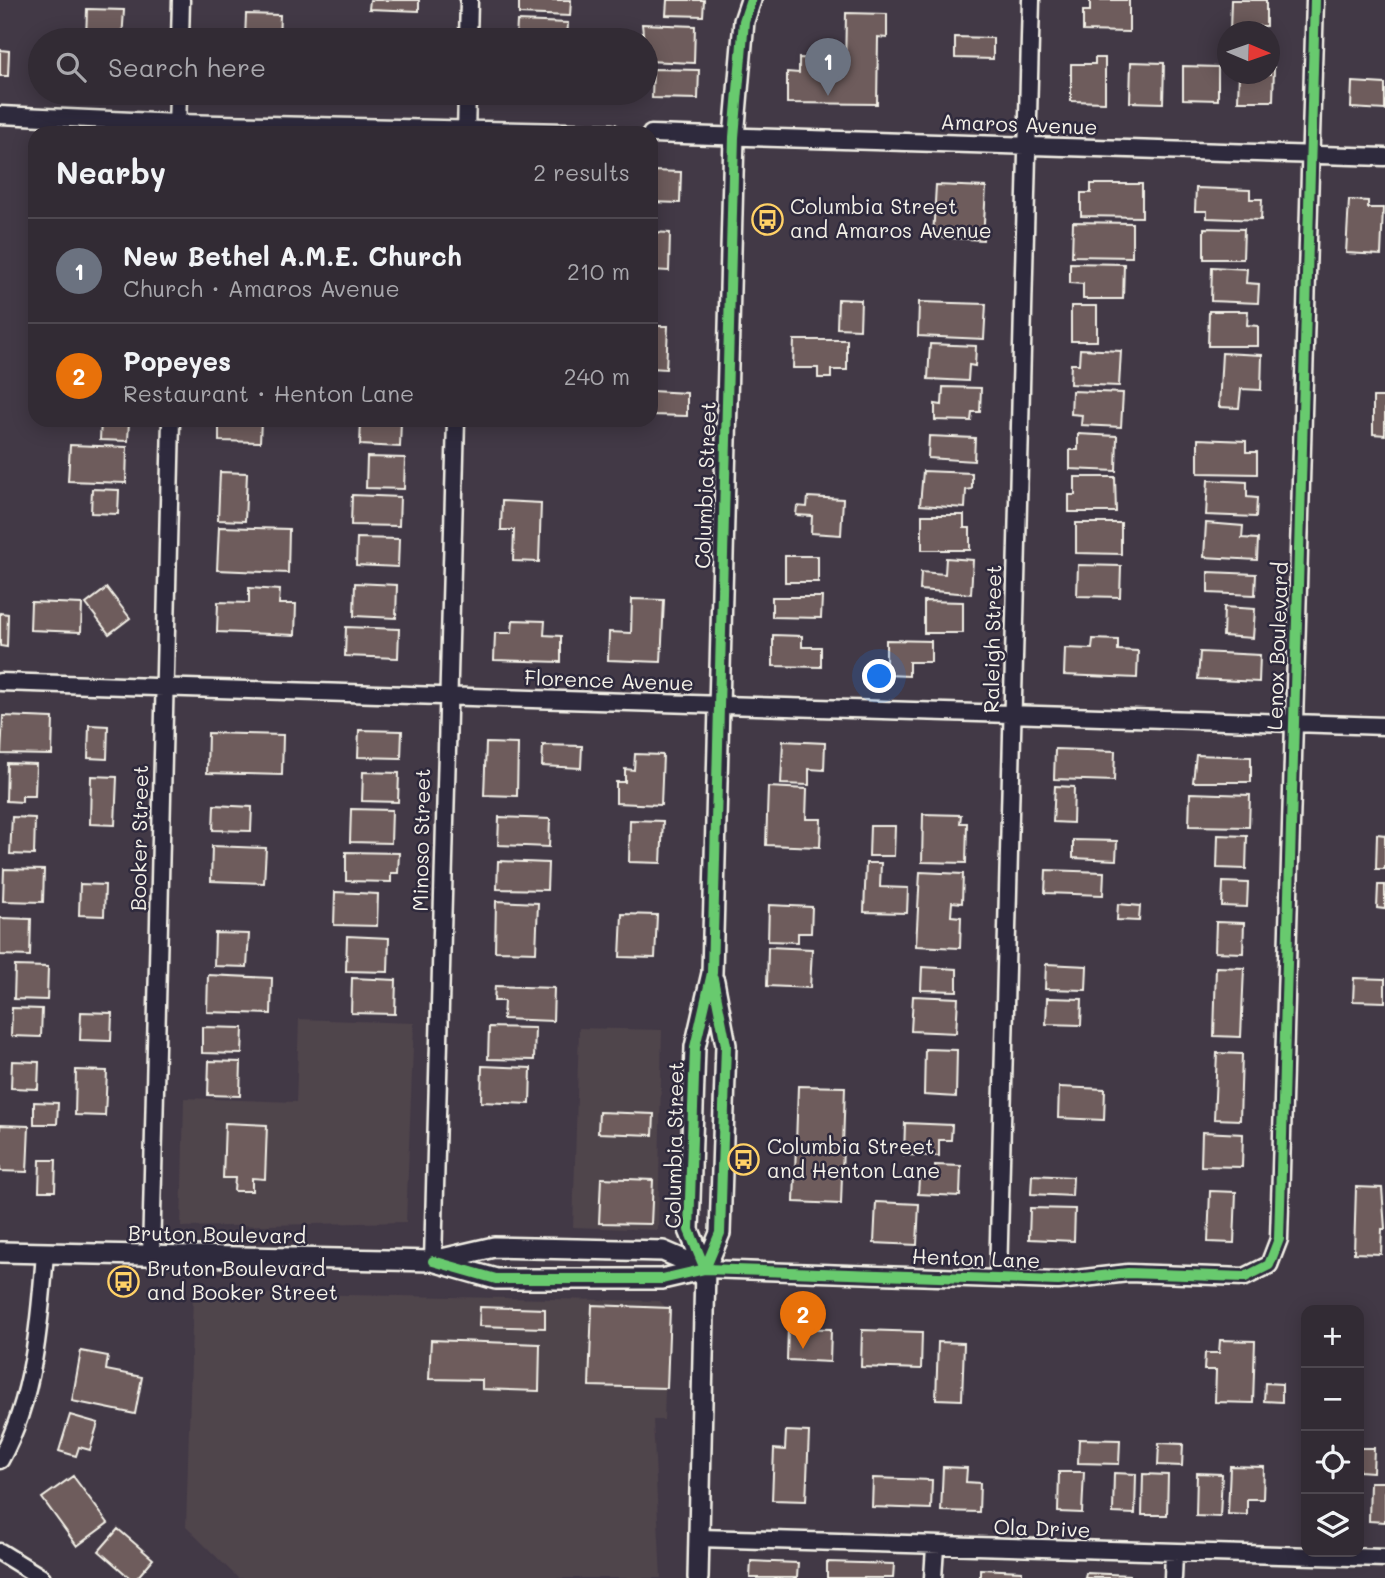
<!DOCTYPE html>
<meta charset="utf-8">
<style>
:root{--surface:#322b34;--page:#3d3740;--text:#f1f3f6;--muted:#a8a7ac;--line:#4d474f;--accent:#bca0f2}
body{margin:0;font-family:Mali,sans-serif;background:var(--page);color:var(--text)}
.controls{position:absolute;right:21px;bottom:21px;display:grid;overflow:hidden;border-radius:14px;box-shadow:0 4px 18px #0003}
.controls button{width:63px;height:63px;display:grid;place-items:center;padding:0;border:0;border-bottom:2px solid var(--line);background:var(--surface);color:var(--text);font:35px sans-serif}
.compass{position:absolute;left:1217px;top:21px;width:63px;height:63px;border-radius:50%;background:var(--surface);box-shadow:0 4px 18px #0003;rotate:92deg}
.you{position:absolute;left:880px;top:677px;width:24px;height:24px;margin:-18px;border:5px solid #fff;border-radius:50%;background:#1a73e8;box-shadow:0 0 0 10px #1a73e833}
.badge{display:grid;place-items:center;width:46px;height:46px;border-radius:50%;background:var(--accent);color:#fff;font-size:23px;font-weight:700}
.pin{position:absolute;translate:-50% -58px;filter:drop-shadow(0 2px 4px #0008)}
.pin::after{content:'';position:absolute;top:37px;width:24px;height:21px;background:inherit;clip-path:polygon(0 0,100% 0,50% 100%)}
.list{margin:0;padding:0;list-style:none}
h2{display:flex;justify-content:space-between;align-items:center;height:91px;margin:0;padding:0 28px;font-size:30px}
h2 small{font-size:23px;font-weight:400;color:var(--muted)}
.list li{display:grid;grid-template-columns:46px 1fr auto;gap:21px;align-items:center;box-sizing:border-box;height:105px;padding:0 28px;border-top:2px solid var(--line)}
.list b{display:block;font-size:26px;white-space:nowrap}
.list p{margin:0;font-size:23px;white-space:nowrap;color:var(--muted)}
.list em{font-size:23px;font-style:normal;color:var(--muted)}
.icon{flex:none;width:38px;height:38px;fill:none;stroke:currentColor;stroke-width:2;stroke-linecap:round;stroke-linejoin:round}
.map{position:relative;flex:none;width:1385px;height:1578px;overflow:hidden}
.search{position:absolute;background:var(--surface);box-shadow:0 4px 18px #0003;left:28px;top:28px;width:630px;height:77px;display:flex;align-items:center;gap:18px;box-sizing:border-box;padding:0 24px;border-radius:38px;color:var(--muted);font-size:26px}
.panel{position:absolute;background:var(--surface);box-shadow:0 4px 18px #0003;left:28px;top:126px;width:630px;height:301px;border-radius:21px}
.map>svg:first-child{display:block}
</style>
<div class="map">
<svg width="1385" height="1578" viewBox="0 0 1385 1578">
<rect width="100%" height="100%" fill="#423946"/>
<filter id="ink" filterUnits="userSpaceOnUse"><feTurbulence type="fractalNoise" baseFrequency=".0143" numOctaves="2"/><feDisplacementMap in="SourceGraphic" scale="14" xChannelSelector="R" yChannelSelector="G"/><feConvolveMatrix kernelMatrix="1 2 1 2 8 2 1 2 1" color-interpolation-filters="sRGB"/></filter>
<g filter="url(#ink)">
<path fill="#4f444c" d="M299,1019L414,1023L406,1222L181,1227L184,1098L296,1102Z
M579,1028L662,1030L658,1230L573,1227Z
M193,1292L660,1301L668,1310L664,1420H653L661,1578H238L186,1527Z"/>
<path fill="#6e5c5b" stroke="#f4f1e8" stroke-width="2" d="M370,0H419V11L369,9Z
M519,0H571L570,16L519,14Z
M667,0H704L703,16L666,15Z
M1090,0H1129V32L1083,31V11H1090Z
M1231,0H1266V26H1255V32H1230Z
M87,9L124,10L122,40H86Z
M846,13L887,14V38L878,37L877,104L787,103V72L799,73V58L817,59L816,71L845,72Z
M246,14L280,15L279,40H245Z
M517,21L568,23L567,40H516Z
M642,24L695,26L694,63L646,61Z
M955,37L993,38V59L955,58Z
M0,50L9,51L8,76H0Z
M1095,58H1105V102L1071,101V64H1095Z
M1131,62L1164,63L1163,103L1130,102Z
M1183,66L1218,67V100L1183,99Z
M1270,67H1274L1273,101H1238L1239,74H1270Z
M653,69L699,70L698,99L652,98Z
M1352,82L1385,84V110L1351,108Z
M651,171L681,172L680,203L651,202Z
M1091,184H1142V217L1081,216V193H1091Z
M936,185L986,187L983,240L933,237Z
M1196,188L1250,190V199H1262L1261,220L1207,218V211H1195Z
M1349,200L1368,201V208H1383L1381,255L1346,253Z
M1073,222L1132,223V257L1072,256Z
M1204,228L1244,229L1243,259H1204Z
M651,232L670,233L669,271L651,270Z
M1070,263L1124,264L1123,299H1083V284L1070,283Z
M1212,267L1247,269L1246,283L1259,284L1258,303L1211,301Z
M838,299L861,300L860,329L837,328Z
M919,302L986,304L984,339L918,336Z
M1071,306H1097V341H1071Z
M1209,311H1248L1247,325L1258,326V346H1208Z
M651,326H668L666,369L651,368Z
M794,340H847V370H831V378H818V368H793Z
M930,344L976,346L975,366L969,365L968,381L928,379Z
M1080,349L1121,351L1119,386L1070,384L1071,364H1079Z
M1222,353L1262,355L1261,390L1241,389L1239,408L1219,407Z
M943,387L981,388L980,412H972L971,421L935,420V404L942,405Z
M651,391L687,393V416L651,415Z
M1072,391L1123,393L1121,427L1081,425L1082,415L1071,414Z
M1373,397H1385V435L1373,434Z
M101,420H129L128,441L100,440Z
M219,420H261L260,442L219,441Z
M361,420H401L400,447L360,445Z
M1078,434L1117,436L1116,471L1070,469V450H1078Z
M929,436L975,438L974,461L928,458Z
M1198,439L1246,441V452H1257V474L1198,473Z
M70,445L127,447L126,483L68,481Z
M367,457L405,458L404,489L366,488Z
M923,471L972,473V489L966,490L965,508L920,505Z
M220,472L247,473L245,521L218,520Z
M1075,477H1115L1116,512H1069V495H1075Z
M1208,480L1247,482V497L1257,498L1256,517L1206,515Z
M92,489L119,490L118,514L91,513Z
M352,495L400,497L399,526L351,525Z
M808,497L843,499L841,535L811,533L812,516L796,515L797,506L807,507Z
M502,501L541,503L539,562L513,561L514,530H501Z
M922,515H964V528H970V550H922Z
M1076,523H1121V554L1076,553Z
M1206,523L1243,526L1242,538L1258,539L1257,560L1204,557Z
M219,527L289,529L288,573L217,570Z
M357,538L399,539L398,567L356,565Z
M785,556H818V582H785Z
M946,558L973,560L971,594L920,590L921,572L945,574Z
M1078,565L1121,566L1120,597L1077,596Z
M1208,572L1256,574L1255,595L1208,593Z
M355,583L397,585L396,618L354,616Z
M107,588L130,618L109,634L86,604Z
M249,588L280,590L279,604H296L295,635L217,632L218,602L249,603Z
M772,597H822L821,618L772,617Z
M632,599L664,600L661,662L608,660L609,632L631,633Z
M924,601L963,602V633H924Z
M31,602L82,604L81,632L30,630Z
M1224,607L1255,609L1253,638L1223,636Z
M0,613L8,614L7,647L0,646Z
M513,620L545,621L544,635L561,636V662L494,660L495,633H512Z
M346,627L399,629L398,658L345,656Z
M773,635L802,636V647H821V667L773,666Z
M1093,639L1118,640V650L1138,651L1137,678L1064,675L1065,648L1092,649Z
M886,640L931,641V662H909V676L886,675Z
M1200,652L1260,655L1259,682L1198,679Z
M3,716L53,718L52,755L1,754Z
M89,725L108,726L107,759L88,758Z
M359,730L402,731L401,758L358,757Z
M208,733L283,735L282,775L207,773Z
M783,741L825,743L824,770L809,769V785L781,784Z
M486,743L518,744L517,796L484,795Z
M543,745L582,746L581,768L542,766Z
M1055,749L1115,751L1114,781L1054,779Z
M635,754L663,755L661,805L616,803V782H625V769L634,770Z
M1196,755L1251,757V782H1193Z
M7,763L36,764L35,796H22V802L6,801Z
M363,772L399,773L398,802L362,801Z
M91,776L117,777L115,825L90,824Z
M1055,786L1074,787L1073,823L1053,822Z
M768,787L807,789L806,819H821L820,847L766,845Z
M1190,793L1250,795L1249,827L1189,826Z
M214,805L252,807L251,831L213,830Z
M351,809L392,810L391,843L350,842Z
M923,814L961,815L960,823H967L966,863L922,862Z
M12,817L35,818L34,855L10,854Z
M499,817L550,819L549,847L498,845Z
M630,820L663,821L661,863L629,862Z
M870,826H895L894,856H869Z
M1377,834L1385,835V869H1376Z
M1218,835L1247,836L1246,869L1217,868Z
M1073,840L1117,841L1116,860L1073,858Z
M212,846L266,848L264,883L211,881Z
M346,852L399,853L398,873H391V882L346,881Z
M498,861L548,863L547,890L497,889Z
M866,863H881L880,887L908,888L907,913L864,912Z
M4,869L44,870L43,902L3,901Z
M1046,870L1104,872L1103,895L1045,893Z
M920,872L963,874L962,903L952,902L951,916L961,917L960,948L916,946Z
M1223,882L1248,883L1247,907L1222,906Z
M80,884L105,885L104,916L79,915Z
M1378,885H1385V909L1377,908Z
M335,892L378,894L377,926L334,925Z
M496,901L538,903L536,952L495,951Z
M1118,904L1140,906L1139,921L1117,920Z
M769,905L812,907L811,933H798V942L768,941Z
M622,914L657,915L655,958L620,957Z
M0,918L31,919L30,956L0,955Z
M1216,922L1244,923L1243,953L1215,952Z
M215,933L249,934L247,967L214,966Z
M347,936L389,938L388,972L346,971Z
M768,947L812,949L810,988L767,986Z
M1046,964L1087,966L1086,990L1045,989Z
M15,966L48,967L47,1000L14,999Z
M922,967L957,969V991L921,990Z
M1216,967L1244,968L1241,1037L1214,1036Z
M208,975L272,978L271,1014L207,1012Z
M352,978L396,980L395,1014L351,1013Z
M1354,978L1385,979V1002L1353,1001Z
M495,986L554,988L553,1021L503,1019L504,1001H494Z
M913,996L958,998L956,1033L911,1031Z
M1047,998L1082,999L1081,1025L1046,1024Z
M12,1008L42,1009L41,1037L11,1036Z
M81,1012L112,1013L111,1041L80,1040Z
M202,1027L243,1028L242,1054L202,1053Z
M489,1027L535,1028L534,1060L488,1059Z
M925,1049L957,1050L956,1097L924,1095Z
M1217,1053L1242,1054L1240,1120L1214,1119Z
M12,1061L39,1062L38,1089L11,1088Z
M209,1061L241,1062L240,1096L208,1095Z
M482,1066L531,1068L530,1104L481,1102Z
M76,1070L107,1071L105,1116L75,1115Z
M798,1086L845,1087L841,1204L794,1202Z
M1059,1087L1105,1089L1104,1120L1058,1118Z
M34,1102L58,1103L57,1124H34Z
M599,1112L654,1114L653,1135L598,1133Z
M225,1123L267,1125L265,1179L252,1178V1191H234L235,1178H223Z
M905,1123L952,1125L951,1140H939V1156L904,1155Z
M0,1125L29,1126L27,1172L0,1171Z
M1202,1132L1243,1134L1242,1167L1201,1166Z
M40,1160H56L55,1191H39Z
M935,1165L961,1166L960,1196L918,1194L919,1179H935Z
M1032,1175L1073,1177L1072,1196L1031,1194Z
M601,1178L653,1180L651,1224L599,1223Z
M1356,1187L1382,1188L1385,1229H1382L1381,1254L1354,1253Z
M1210,1191L1236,1192L1234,1243L1208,1242Z
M876,1202L919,1204L917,1245L874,1243Z
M1030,1208L1075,1209L1074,1241L1029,1239Z
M592,1305L670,1308L667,1388L589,1386Z
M480,1307L545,1309V1328L479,1326Z
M788,1328L831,1329L830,1362L787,1360Z
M862,1330L922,1332L921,1369L861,1367Z
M431,1340L540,1344L539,1391L482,1389V1380L429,1379Z
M1220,1340L1255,1341L1253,1403L1215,1402L1216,1370H1204L1205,1353H1219Z
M938,1342L964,1343L962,1400L936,1399Z
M81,1351L108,1356L106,1370L142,1377L135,1414L72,1401Z
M1265,1383L1282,1384V1402L1264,1401Z
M70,1415L98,1423L90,1450L79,1447L76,1456L59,1451Z
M786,1431L809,1432L806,1501L772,1500L774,1449L785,1450Z
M1079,1439L1120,1440L1119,1464L1078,1463Z
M1159,1443L1183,1444L1182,1466L1158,1465Z
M1359,1448H1374L1373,1472L1359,1471Z
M1230,1466L1264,1467L1263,1499H1247V1515L1228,1514Z
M943,1467L967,1468L966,1482L980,1483L979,1512L941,1511Z
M1059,1472H1084L1082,1513L1058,1512Z
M1114,1473L1136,1474L1135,1514L1113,1513Z
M1197,1473L1222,1474L1220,1517L1196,1516Z
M1143,1474L1168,1475L1167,1515H1142Z
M73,1476L108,1523L77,1546L42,1498Z
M873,1478L932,1480L931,1509L872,1507Z
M1370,1482H1385V1522L1369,1521Z
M118,1529L153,1559L137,1578H130L99,1551Z
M751,1561L798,1563L797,1578H750Z
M827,1562L894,1564L893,1578H827Z
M980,1569L1022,1571V1578H980Z
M1086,1573L1130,1575V1578H1085Z"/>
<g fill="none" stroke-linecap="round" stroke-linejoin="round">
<defs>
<path id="minor" d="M180,40L181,0
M468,40L469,0
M0,115L177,123L612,133
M177,131L178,93
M466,133L467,93
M651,134L1385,157
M0,682L1385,726
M151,1257L171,420
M433,1261L456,420
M705,1269L1058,1281L1128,1273L1245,1277L1269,1265L1279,1239L1315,0
M998,1278L1031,0
M0,1460C34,1400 40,1320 45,1253
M699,1538L1385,1558
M0,1552L42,1578
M933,1578L935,1547
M1173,1578L1174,1553"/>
<path id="tertiary" d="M0,1252L433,1261L494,1247L663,1251L705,1269
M436,1262L496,1279H662L705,1269
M705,1269L689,1230L695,1047L712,973L734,137L744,21L751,0
M698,1578L705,1269L720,1233L726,1045L714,981"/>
</defs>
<use href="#minor" stroke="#f4f1e8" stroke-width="21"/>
<use href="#tertiary" stroke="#f4f1e8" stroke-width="24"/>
<use href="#minor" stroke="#2f2a3d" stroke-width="16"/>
<use href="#tertiary" stroke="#2f2a3d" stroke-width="19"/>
<defs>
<path id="cycleway" d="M433,1261L496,1279H662L705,1269L1058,1281L1128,1273L1245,1277L1269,1265L1279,1239L1315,0
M705,1269L689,1230L695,1047L712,973L734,137L744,21L751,0
M705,1269L720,1233L726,1045L713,979"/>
</defs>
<use href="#cycleway" stroke="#2f2a3d" stroke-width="15"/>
<use href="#cycleway" stroke="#67ca6e" stroke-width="10"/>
</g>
</g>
<defs>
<symbol id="bus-ring" viewBox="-11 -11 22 22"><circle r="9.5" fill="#2f2a3d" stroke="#ffd166" stroke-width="1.5"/><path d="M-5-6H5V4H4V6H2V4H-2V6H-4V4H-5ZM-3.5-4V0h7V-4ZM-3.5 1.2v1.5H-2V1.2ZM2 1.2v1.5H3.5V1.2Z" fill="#ffd166"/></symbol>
</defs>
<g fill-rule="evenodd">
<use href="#bus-ring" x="750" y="202" width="35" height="35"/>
<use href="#bus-ring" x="726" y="1142" width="35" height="35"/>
<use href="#bus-ring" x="106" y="1264" width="35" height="35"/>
</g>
<g text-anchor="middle" stroke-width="5" stroke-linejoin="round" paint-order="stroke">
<g font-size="21" fill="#f4f1e8" stroke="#2f2a3d">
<text transform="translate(1019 125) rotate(2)" y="7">Amaros Avenue</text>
<text transform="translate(706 485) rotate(-88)" y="7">Columbia Street</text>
<text transform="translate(993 639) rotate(-89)" y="7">Raleigh Street</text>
<text transform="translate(1278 646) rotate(-88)" y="7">Lenox Boulevard</text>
<text transform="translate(609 681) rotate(2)" y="7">Florence Avenue</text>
<text transform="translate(140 838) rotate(-89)" y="7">Booker Street</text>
<text transform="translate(422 840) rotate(-89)" y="7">Minoso Street</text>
<text transform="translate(675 1145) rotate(-89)" y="7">Columbia Street</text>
<text transform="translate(217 1235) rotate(1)" y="7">Bruton Boulevard</text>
<text transform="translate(976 1259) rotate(2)" y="7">Henton Lane</text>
<text transform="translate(1042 1529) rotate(2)" y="7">Ola Drive</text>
</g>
<g font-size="21" fill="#f4f1e8" stroke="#2f2a3d" text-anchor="start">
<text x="790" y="214">Columbia Street<tspan x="790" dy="24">and Amaros Avenue</tspan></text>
<text x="767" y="1154">Columbia Street<tspan x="767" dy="24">and Henton Lane</tspan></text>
<text x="147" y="1276">Bruton Boulevard<tspan x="147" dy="24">and Booker Street</tspan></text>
</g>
</g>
</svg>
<div class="controls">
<button>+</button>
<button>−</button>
<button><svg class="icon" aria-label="locate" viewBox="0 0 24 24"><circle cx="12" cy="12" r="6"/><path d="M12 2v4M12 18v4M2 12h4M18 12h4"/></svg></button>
<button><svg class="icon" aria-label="layers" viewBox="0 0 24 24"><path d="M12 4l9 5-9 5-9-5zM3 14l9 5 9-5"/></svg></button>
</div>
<svg class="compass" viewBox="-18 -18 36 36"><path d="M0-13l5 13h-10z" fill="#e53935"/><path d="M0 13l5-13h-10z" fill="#a8a7ac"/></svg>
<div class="you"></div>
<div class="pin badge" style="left:828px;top:96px;background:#6b7280">1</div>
<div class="pin badge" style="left:803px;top:1349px;background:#e8710a">2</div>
<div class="search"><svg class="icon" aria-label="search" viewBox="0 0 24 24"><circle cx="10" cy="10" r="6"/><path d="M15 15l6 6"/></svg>Search here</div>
<section class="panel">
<h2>Nearby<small>2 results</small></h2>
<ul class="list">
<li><span class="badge" style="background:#6b7280">1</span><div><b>New Bethel A.M.E. Church</b><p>Church · Amaros Avenue</p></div><em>210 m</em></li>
<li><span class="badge" style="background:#e8710a">2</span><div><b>Popeyes</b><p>Restaurant · Henton Lane</p></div><em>240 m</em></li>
</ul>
</section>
</div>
